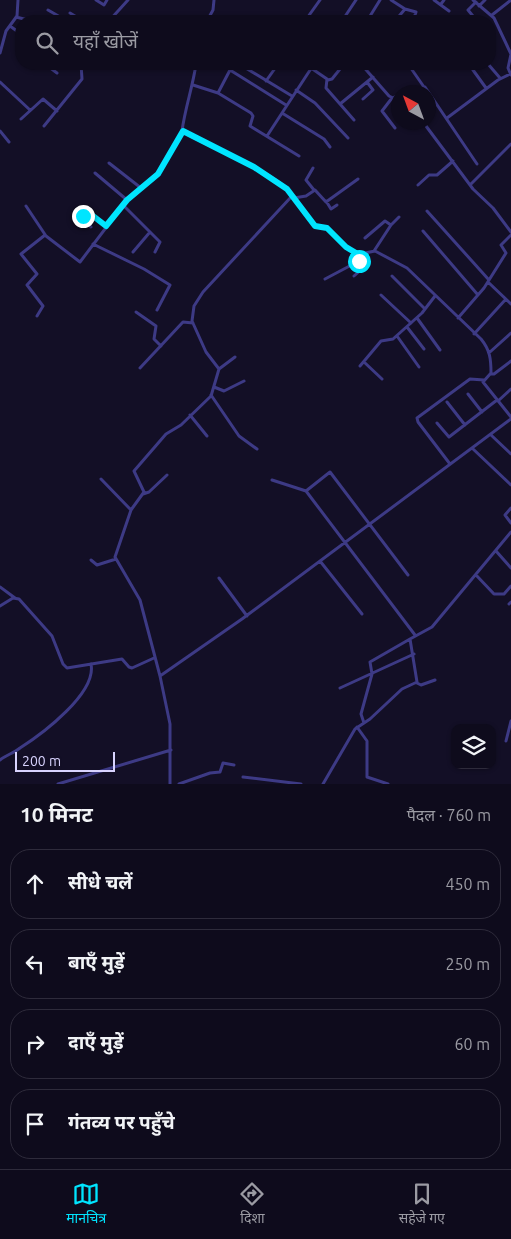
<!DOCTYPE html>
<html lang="hi">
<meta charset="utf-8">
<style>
:root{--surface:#0e0b1c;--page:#1c1929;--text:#f1f3f6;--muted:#9b9ba3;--line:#2e2b3b;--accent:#00e5ff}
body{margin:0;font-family:Ubuntu,"Noto Sans Devanagari",sans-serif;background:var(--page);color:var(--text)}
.controls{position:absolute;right:15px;bottom:15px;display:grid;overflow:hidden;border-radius:10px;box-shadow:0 1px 4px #0004}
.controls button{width:45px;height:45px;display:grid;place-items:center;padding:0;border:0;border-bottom:1px solid var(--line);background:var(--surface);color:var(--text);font:25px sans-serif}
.compass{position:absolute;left:391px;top:85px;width:45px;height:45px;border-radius:50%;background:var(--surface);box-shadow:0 1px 4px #0004;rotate:319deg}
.scale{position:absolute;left:15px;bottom:12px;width:100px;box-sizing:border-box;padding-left:5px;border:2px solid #d9d4ff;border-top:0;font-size:14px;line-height:18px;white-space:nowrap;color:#d9d4ff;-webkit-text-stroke:4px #130f26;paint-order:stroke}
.stop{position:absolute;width:15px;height:15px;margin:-11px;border:4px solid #00e5ff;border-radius:50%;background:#fff}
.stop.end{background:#00e5ff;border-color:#fff;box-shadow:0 1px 5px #0008}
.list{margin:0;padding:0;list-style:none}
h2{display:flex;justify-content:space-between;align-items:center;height:65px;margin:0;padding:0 20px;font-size:21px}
h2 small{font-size:16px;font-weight:400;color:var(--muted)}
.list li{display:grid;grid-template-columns:32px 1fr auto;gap:15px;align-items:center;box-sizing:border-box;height:70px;margin:0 10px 10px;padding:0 10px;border:1px solid var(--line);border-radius:20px}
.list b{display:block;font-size:19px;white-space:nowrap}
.list em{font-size:16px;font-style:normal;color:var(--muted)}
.icon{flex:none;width:28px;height:28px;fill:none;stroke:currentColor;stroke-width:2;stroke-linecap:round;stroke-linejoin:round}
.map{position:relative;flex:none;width:511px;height:784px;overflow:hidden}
.search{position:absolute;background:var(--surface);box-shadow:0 1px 4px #0004;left:15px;right:15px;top:15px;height:55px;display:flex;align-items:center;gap:12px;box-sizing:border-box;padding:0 18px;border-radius:20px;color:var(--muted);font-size:19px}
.sheet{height:385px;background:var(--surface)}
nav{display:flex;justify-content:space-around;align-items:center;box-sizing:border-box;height:70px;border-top:1px solid var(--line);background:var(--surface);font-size:14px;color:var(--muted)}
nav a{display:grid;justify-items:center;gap:2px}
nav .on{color:var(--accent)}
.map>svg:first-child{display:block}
</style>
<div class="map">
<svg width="511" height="784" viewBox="0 0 511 784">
<rect width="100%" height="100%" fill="#130f26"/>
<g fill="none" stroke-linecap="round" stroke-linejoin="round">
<path stroke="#3d3a85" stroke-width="3" d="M96,0L104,5L107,0
M391,0L405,9L395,21
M434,0L449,11
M473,0L494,18L511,54L508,68L511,75
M476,2L468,10L477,21
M441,4L444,0
M479,6L485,0
M405,9L416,12L414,18L416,21
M48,10L67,21
M70,13L83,21
M492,15L511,0
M16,17L32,21
M109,21L128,0
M207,21L213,10L214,0
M305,21L320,0
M342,21L356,0
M367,21L380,0
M10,26L21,34
M0,53L6,31L17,16L18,0
M45,64L57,73
M74,64L80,67
M196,64C193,86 185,108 182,131C203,146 283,174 292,196L203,292L194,306L192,321L206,352L219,369L211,396L181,425L166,434L134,471L144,492L131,510L115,557L140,600L160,676L242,619L511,419
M239,64L292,96
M361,64L389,96L393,98L398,95
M408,64L424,87
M488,64L500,78
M311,68L327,79L326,88L354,120
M473,70L486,88
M328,80L332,79L344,64
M266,81L276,67L282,64
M0,82L30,110
M193,85L218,93L251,113L253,116L250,126L299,156
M296,90L315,103L348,138
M412,92L425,87L477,164
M218,93L230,70L286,105
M392,98L382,111L395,128
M363,99L373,90L367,82
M340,104L373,77
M282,113L324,139L330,147
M447,118L498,80L510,74
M21,119L43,99L57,111
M423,122L473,189L493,208L511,232
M44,126L82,79L81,64
M0,131L9,142
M267,136L314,64
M109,163L141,188
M313,168L306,180L314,190
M95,173L127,200
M418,185L429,175H437L453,161
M470,185L511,144
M292,196L315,225L327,228L349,250L360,254L375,251L407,268L481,339C490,350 491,359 491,373L483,382L511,417
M294,198L306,196L315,190L326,202L358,179
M326,201L331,209L337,205
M123,205L160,242L155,252
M26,206L46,236L80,262L127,200L158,174L183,131
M427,211L489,280
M91,227L83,218L87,212L106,226
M423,231L478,295
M365,238L385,221L391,225
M93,244L144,269L170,285L157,310
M374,251L391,225L399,217
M133,252L150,232
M354,276L363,268L356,253
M392,276L425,309
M325,279L359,261
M488,282L511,304
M381,295L411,323
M136,312L156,326L154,339L161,346
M37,316L43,306L27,285L37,274L21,254L45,235
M417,318L440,350
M458,318L484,288L506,253L501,245L511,235
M407,327L424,349
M474,334L506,299
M397,336L419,367
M490,352L511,333
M364,362L382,379
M360,366L381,341L393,339L422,313L435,296
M140,368L183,322L193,323
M219,369L235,357
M490,374H494L511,361
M214,387L224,391L244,381
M468,394L482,412
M211,395L239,436L257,449
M498,401L511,389
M447,402L465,425
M190,415L207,436
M437,423L449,437L497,400
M491,435L511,454
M472,448L511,485
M450,464L418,422L417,418L470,379L484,380
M101,479L131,510
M272,480L306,491L415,635
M306,491L330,472L408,575
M143,494L149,492L167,475
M511,508L505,515L511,523
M496,551L511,568
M91,560L97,565L116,559
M320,561L362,614
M476,575L494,594H504L511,586
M219,578L247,616
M0,587L15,598
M509,604L511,602
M0,606L13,598L19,599L52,636L63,664L67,668L122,659L129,667L132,668L154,658
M160,676L170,724V784
M417,683L421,685L435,680
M340,688L414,654
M364,723L361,714L372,674L370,662L410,639
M357,727L367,741V777L388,784
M506,741L511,721
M0,760C6,755 14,753 20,748C42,734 97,693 91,664
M243,777L301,784
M58,784L171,750
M179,784L210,773L220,772L223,763L234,765
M323,784L355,729L370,719L402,689L417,682L410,639L432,627L511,532"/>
</g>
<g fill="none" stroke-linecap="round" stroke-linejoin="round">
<path stroke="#00e5ff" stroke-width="6" d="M83,216L88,212L106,226L127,200L158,174L183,131L254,167L287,189L315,226L327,228L346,247L356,253L359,261"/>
</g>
</svg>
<div class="controls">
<button><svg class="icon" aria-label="layers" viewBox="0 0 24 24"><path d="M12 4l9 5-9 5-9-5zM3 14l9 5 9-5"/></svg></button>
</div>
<svg class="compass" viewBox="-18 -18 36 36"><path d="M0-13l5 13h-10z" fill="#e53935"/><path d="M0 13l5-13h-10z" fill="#9b9ba3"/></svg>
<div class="scale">200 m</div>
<div class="stop" style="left:359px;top:261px"></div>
<div class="stop end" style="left:83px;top:216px"></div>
<div class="search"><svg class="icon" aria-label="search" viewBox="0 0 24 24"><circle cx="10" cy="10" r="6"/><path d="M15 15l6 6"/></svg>यहाँ खोजें</div>
</div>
<section class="sheet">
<h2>10 मिनट<small>पैदल · 760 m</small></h2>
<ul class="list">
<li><svg class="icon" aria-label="ahead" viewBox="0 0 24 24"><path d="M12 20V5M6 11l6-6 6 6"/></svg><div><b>सीधे चलें</b></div><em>450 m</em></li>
<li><svg class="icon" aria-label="left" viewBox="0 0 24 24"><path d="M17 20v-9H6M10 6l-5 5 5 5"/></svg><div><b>बाएँ मुड़ें</b></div><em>250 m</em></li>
<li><svg class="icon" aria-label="right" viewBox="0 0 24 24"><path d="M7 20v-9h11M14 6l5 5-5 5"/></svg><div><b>दाएँ मुड़ें</b></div><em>60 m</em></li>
<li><svg class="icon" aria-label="arrive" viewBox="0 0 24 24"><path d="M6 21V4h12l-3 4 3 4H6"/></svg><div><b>गंतव्य पर पहुँचे</b></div></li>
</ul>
</section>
<nav>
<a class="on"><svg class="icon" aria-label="map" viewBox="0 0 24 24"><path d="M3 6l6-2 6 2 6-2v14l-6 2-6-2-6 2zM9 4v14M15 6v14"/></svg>मानचित्र</a>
<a><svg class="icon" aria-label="directions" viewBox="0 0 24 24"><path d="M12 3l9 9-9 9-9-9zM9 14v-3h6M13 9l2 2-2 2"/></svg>दिशा</a>
<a><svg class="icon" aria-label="saved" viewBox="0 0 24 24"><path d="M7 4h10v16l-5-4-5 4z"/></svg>सहेजे गए</a>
</nav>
